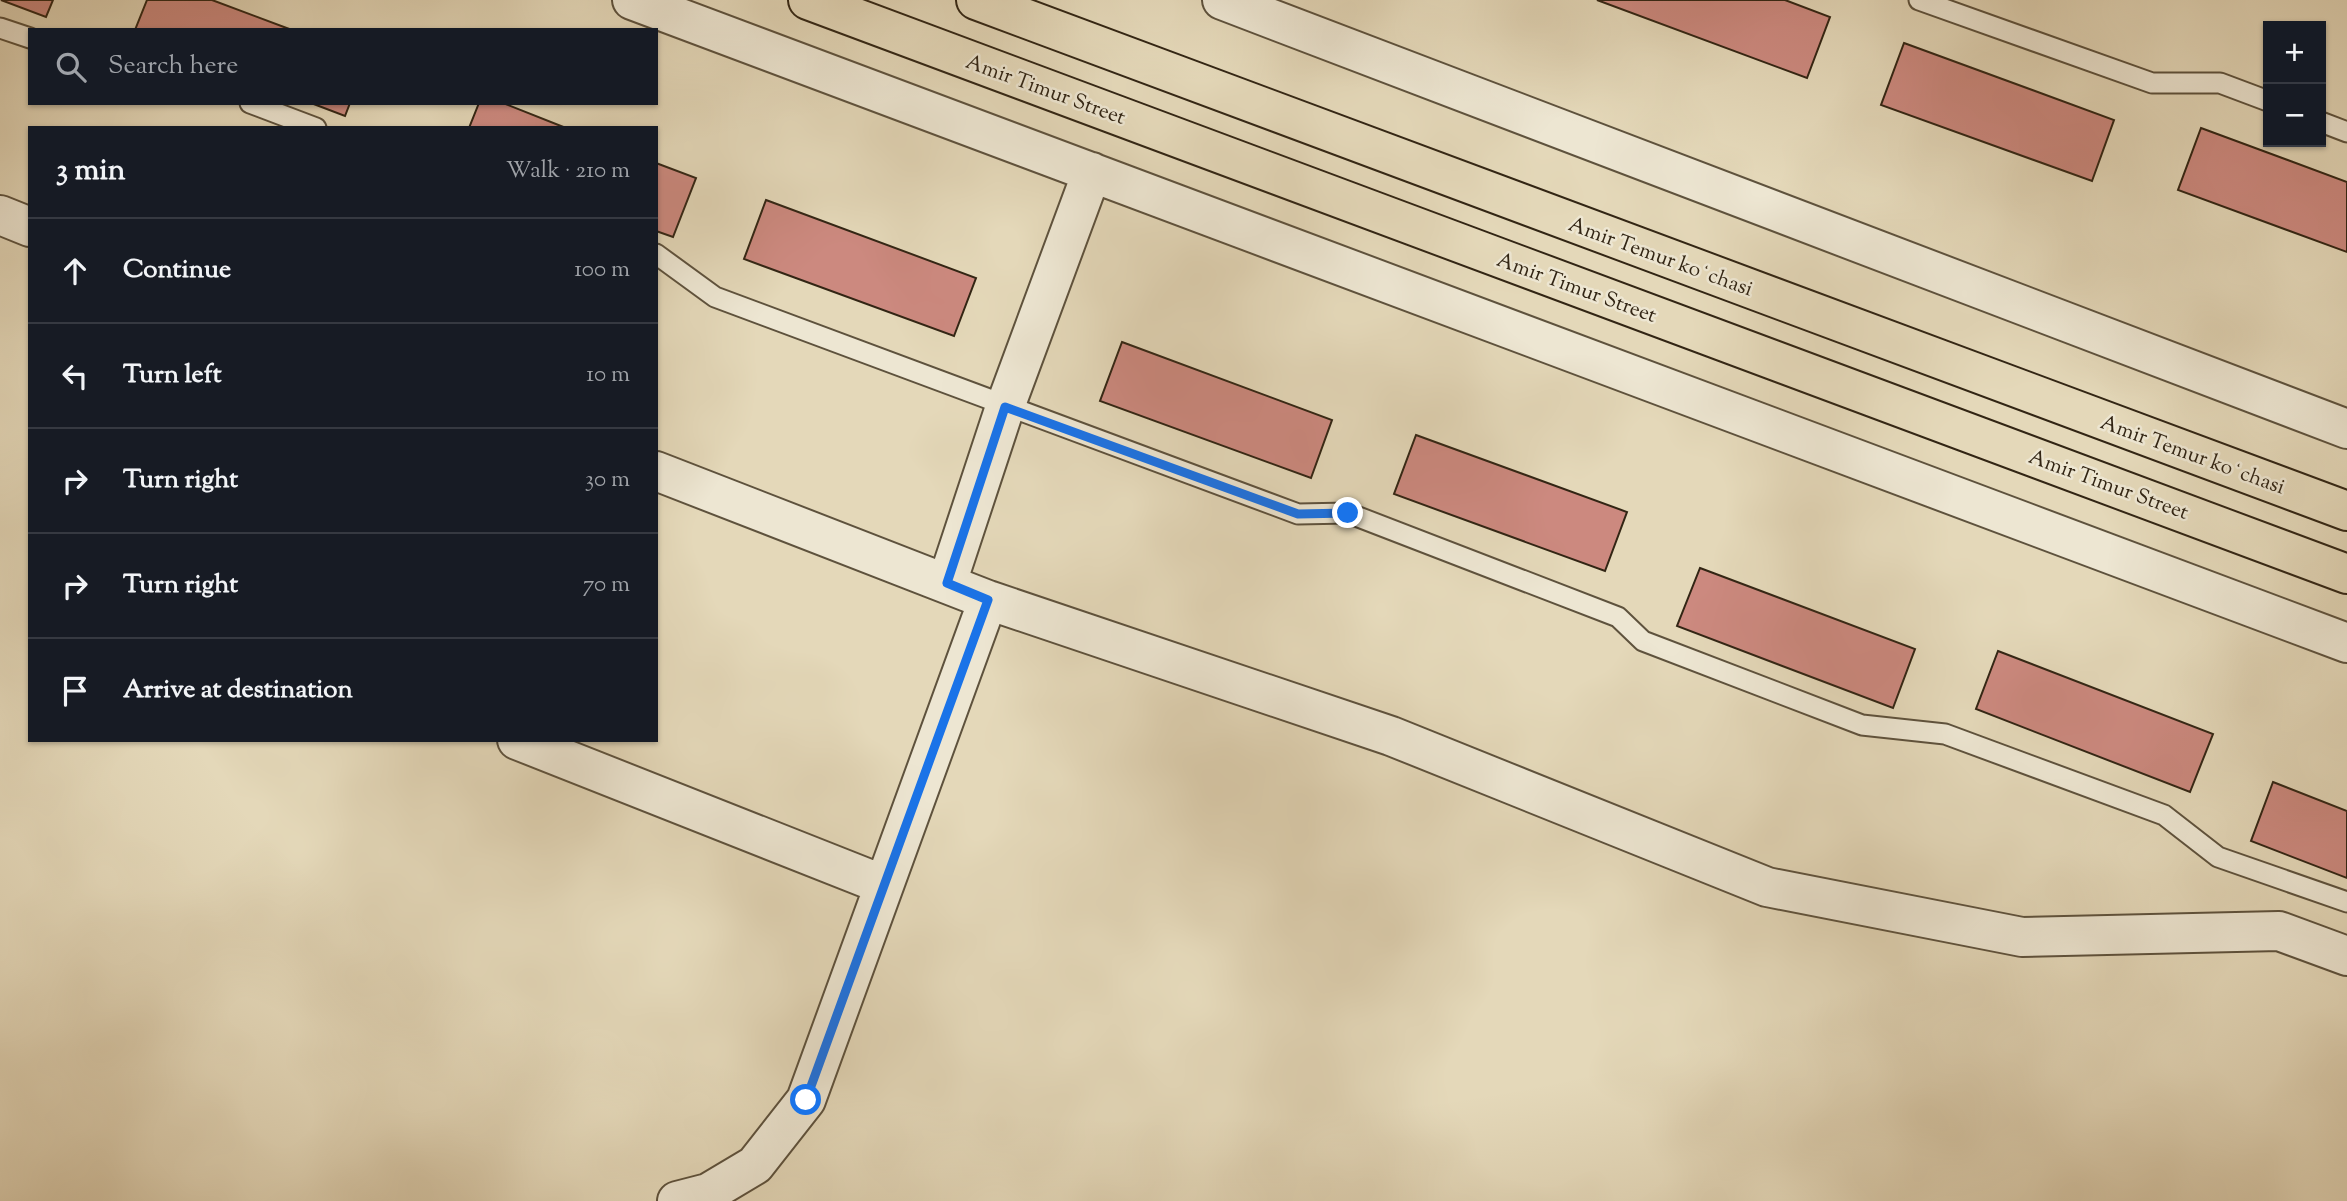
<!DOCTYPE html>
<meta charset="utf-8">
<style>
:root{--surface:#171b24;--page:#20242c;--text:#f1f3f6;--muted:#9ea1a6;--line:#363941}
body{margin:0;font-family:"Sorts Mill Goudy",serif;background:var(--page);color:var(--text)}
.controls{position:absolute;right:21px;top:21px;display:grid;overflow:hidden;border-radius:0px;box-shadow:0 2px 5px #0004}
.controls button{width:63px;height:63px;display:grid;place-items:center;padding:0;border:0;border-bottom:2px solid var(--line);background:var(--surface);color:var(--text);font:35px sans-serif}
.stop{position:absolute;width:21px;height:21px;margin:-16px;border:5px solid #1a73e8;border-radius:50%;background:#fff}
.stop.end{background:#1a73e8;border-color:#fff;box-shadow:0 2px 7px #0008}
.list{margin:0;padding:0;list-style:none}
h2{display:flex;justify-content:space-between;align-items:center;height:91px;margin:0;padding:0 28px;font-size:30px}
h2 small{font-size:23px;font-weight:400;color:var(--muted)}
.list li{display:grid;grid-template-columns:46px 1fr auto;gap:21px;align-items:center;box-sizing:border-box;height:105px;padding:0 28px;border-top:2px solid var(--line)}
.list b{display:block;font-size:26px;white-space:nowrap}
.list em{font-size:23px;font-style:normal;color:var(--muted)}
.icon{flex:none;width:38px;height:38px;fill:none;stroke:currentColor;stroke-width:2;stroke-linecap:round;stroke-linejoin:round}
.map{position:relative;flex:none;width:2347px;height:1201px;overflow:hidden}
.search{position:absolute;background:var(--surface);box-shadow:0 2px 5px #0004;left:28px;top:28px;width:630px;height:77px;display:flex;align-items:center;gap:18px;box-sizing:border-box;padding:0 24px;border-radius:0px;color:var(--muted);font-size:26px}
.panel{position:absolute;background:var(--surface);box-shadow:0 2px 5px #0004;left:28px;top:126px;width:630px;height:616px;border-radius:0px}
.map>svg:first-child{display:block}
</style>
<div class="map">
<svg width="2347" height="1201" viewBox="0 0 2347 1201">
<rect width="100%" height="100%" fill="#e4d8b9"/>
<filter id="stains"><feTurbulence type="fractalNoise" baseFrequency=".00286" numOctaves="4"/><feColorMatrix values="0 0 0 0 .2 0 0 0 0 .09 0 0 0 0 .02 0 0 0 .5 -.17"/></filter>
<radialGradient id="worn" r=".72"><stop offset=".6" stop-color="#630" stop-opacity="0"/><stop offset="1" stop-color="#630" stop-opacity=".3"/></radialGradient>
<path fill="#cc897f" stroke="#322514" stroke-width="2" d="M1,0H53L46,17Z
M147,0H212L292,30H135Z
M1597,0H1785L1830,17L1807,78Z
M1904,43L2114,120L2092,181L1881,105Z
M311,103H350L345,116Z
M479,103H503L566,128H469Z
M2201,128L2347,182V252L2178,190Z
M656,163L696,178L673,237L656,231Z
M766,200L976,278L954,336L744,259Z
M1122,342L1332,420L1311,478L1100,401Z
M1416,435L1627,512L1605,571L1394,494Z
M1700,568L1915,649L1893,708L1677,626Z
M1998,651L2213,734L2190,792L1976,709Z
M2273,782L2347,811V878L2251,841Z"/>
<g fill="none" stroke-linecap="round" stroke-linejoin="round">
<defs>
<path id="lane" d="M1919,0L2152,83H2220L2268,101
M0,28L30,38
M250,103L316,128
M2321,122L2347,132
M656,254L715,297L1298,514L1348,513L1618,617L1643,641L1862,725L1945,734L2164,815L2218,857L2347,902"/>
<path id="street" d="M632,0L2347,643
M1222,0L2347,429
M0,215L30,227
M656,471L988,600L1391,736L1767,887L2022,937L2279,931L2347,956
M947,583L1005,407L1092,172
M517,740L884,885
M677,1201L708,1193L755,1165L806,1100L988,600"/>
<path id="highway" d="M808,0L2347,574
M976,0L2347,511"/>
</defs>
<use href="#lane" stroke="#5e523d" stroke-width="23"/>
<use href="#street" stroke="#5e523d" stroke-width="42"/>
<use href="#highway" stroke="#322514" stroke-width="42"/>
<use href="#lane" stroke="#ede6d2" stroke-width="19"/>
<use href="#street" stroke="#ede6d2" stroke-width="38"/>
<use href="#highway" stroke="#e4d8b9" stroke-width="38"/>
</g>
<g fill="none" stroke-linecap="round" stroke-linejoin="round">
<path stroke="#1a73e8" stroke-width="9" d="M806,1100L988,600L947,583L1005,407L1298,514L1348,513"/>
</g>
<g text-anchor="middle" stroke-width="5" stroke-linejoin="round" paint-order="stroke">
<g font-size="21" fill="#322514" stroke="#ede6d2">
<text transform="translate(1046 89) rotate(20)" y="7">Amir Timur Street</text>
<text transform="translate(1661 256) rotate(20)" y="7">Amir Temur koʻchasi</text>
<text transform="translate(1577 287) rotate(20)" y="7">Amir Timur Street</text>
<text transform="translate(2193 454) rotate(20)" y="7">Amir Temur koʻchasi</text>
<text transform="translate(2109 484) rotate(20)" y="7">Amir Timur Street</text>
</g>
</g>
<rect width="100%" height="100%" filter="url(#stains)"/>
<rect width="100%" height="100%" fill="url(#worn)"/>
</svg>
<div class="controls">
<button>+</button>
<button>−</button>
</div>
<div class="stop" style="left:806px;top:1100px"></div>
<div class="stop end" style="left:1348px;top:513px"></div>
<div class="search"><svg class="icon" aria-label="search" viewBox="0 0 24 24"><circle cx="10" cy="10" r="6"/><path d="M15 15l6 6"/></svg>Search here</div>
<section class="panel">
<h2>3 min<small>Walk · 210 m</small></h2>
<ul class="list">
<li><svg class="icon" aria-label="ahead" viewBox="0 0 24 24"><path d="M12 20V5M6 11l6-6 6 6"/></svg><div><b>Continue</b></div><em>100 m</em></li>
<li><svg class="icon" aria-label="left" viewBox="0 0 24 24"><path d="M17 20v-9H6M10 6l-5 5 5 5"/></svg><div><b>Turn left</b></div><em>10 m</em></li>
<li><svg class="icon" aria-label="right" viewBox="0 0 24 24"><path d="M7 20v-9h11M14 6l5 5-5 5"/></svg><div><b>Turn right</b></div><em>30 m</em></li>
<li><svg class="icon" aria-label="right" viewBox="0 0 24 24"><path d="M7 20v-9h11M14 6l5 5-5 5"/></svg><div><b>Turn right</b></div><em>70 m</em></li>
<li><svg class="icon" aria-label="arrive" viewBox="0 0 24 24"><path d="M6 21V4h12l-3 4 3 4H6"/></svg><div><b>Arrive at destination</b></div></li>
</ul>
</section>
</div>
